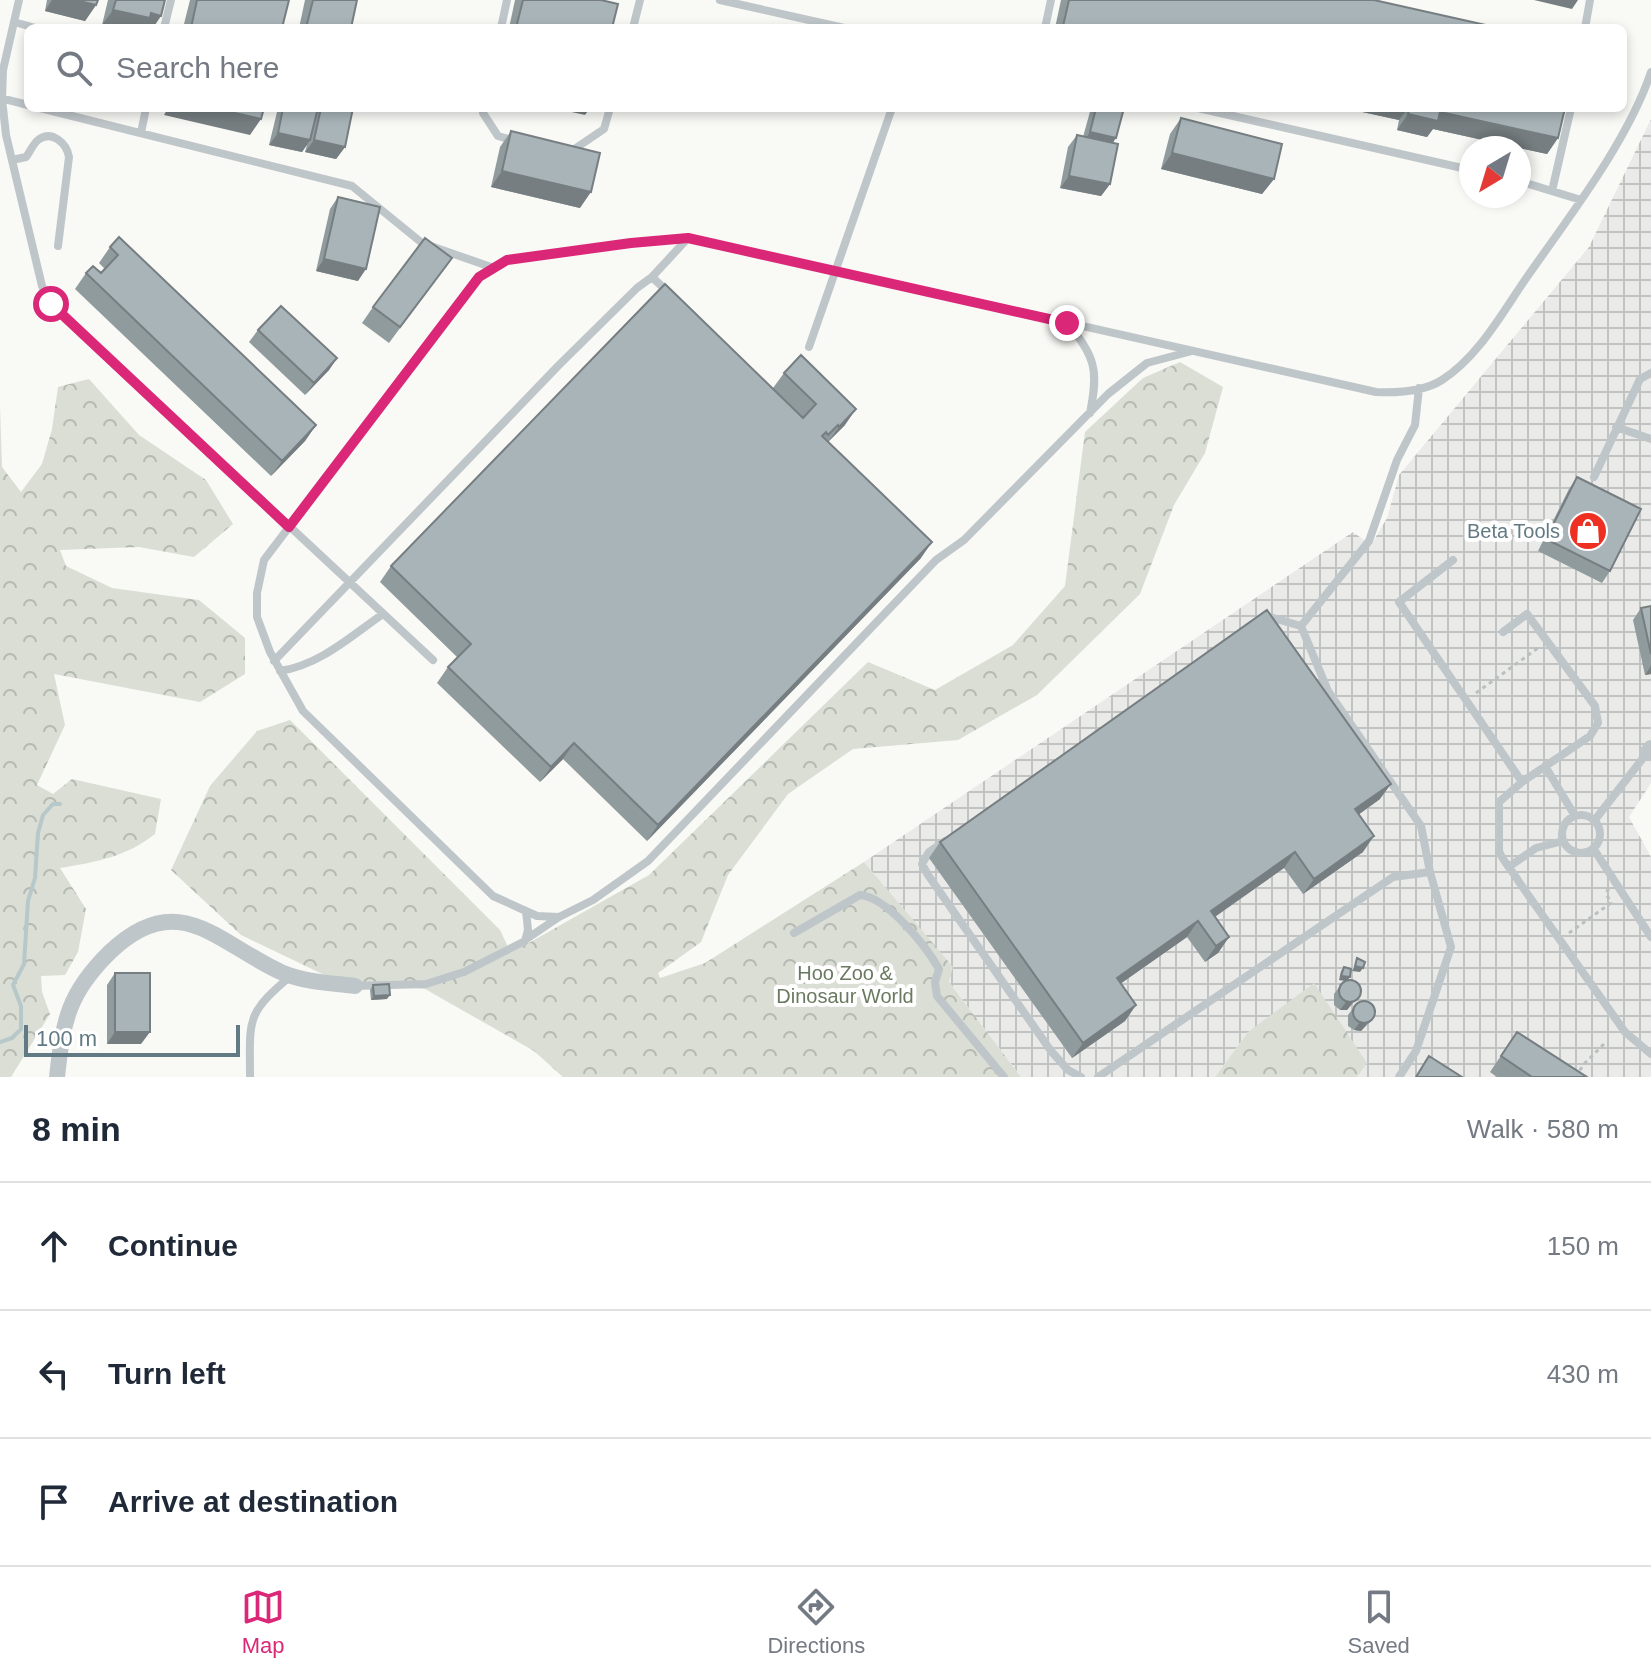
<!DOCTYPE html>
<meta charset="utf-8">
<style>
:root{--surface:#fff;--page:#f2f2f3;--text:#1f2937;--muted:#747a83;--line:#e0e1e3;--accent:#db2777}
body{margin:0;font-family:Arial,sans-serif;background:var(--page);color:var(--text)}
.compass{position:absolute;left:1459px;top:136px;width:72px;height:72px;border-radius:50%;background:var(--surface);box-shadow:0 4px 12px #0003;rotate:218deg}
.scale{position:absolute;left:24px;bottom:20px;width:216px;box-sizing:border-box;padding-left:8px;border:4px solid #627a83;border-top:0;font-size:22px;line-height:28px;white-space:nowrap;color:#627a83;-webkit-text-stroke:6px #fff;paint-order:stroke}
.stop{position:absolute;width:24px;height:24px;margin:-18px;border:6px solid #db2777;border-radius:50%;background:#fff}
.stop.end{background:#db2777;border-color:#fff;box-shadow:0 2px 8px #0008}
.list{margin:0;padding:0;list-style:none}
h2{display:flex;justify-content:space-between;align-items:center;height:104px;margin:0;padding:0 32px;font-size:34px}
h2 small{font-size:26px;font-weight:400;color:var(--muted)}
.list li{display:grid;grid-template-columns:52px 1fr auto;gap:24px;align-items:center;box-sizing:border-box;height:128px;padding:0 32px;border-top:2px solid var(--line)}
.list b{display:block;font-size:30px;white-space:nowrap}
.list em{font-size:26px;font-style:normal;color:var(--muted)}
.icon{flex:none;width:44px;height:44px;fill:none;stroke:currentColor;stroke-width:2;stroke-linecap:round;stroke-linejoin:round}
.map{position:relative;flex:none;width:1651px;height:1077px;overflow:hidden}
.search{position:absolute;background:var(--surface);box-shadow:0 4px 12px #0003;left:24px;right:24px;top:24px;height:88px;display:flex;align-items:center;gap:20px;box-sizing:border-box;padding:0 28px;border-radius:12px;color:var(--muted);font-size:30px}
.sheet{height:488px;background:var(--surface)}
nav{display:flex;justify-content:space-around;align-items:center;box-sizing:border-box;height:112px;border-top:2px solid var(--line);background:var(--surface);font-size:22px;color:var(--muted)}
nav a{display:grid;justify-items:center;gap:4px}
nav .on{color:var(--accent)}
.map>svg:first-child{display:block}
</style>
<div class="map">
<svg width="1651" height="1077" viewBox="0 0 1651 1077">
<defs>
<pattern id="industrial-grid" width="8" height="8" patternUnits="userSpaceOnUse" patternTransform="scale(2)"><rect width="8" height="8" fill="#eaeae9"/><path d="M0 4h8M4 0v8" fill="none" stroke="#c1c3c2"/></pattern>
<pattern id="forest-crowns" width="20" height="18" patternUnits="userSpaceOnUse" patternTransform="scale(2)"><rect width="20" height="18" fill="#daded5"/><path d="M2 6a3 3 0 1 1 6 0M12 15a3 3 0 1 1 6 0" fill="none" stroke="#b4b9b2"/></pattern>
</defs>
<rect width="100%" height="100%" fill="#f9f9f6"/>
<path fill="url(#industrial-grid)" d="M1651,119V783L1629,817L1651,857V1077H1357L1366,1062L1248,1032L1215,1077H1021L949,982L952,967L864,862L1353,532L1371,545L1387,518L1399,475L1589,247Z"/>
<path fill="url(#forest-crowns)" d="M1180,362L1223,387L1205,453L1174,505L1140,594L1037,695L958,740L853,749L788,794L728,875L701,942L658,973L660,978L705,963L864,862L953,967L949,982L1021,1077H563L534,1051L425,989L337,981L241,935L171,870L210,786L257,731L290,720L500,930L511,953L649,875L868,662L935,690L1013,645L1065,586L1085,432L1143,378Z
M89,379L139,435L206,480L233,524L194,557L139,547L60,550L66,566L112,588L199,600L245,638V674L200,702L54,674L65,725L37,785L53,794L72,779L161,799L155,834C126,857 96,862 60,868L86,909L78,952L65,975L41,976L42,992L50,1014L11,1077H0V406L2,467L21,492L42,464L52,429L58,387Z
M1314,983L1367,1063L1357,1077H1215L1248,1032Z"/>
<g fill="none" stroke-linecap="round" stroke-linejoin="round">
<path stroke="#b7c8ca" stroke-width="4" d="M0,1042L12,1038L21,1029V1006L13,985L24,964L28,901L35,878L38,833L43,815L53,804H60"/>
<path stroke="#babfc1" stroke-width="3" stroke-dasharray="4 4" stroke-linecap="butt" d="M1476,693L1538,648
M1569,933L1611,903L1606,893L1609,888
M1575,1077L1585,1063L1604,1044"/>
<path stroke="#bfc6c9" stroke-width="8" d="M19,0L3,70L2,99L6,135L42,286L51,304L65,317L433,660
M720,0L844,28
M14,22L36,28
M164,28L171,0
M501,28L507,0
M633,28L640,0
M1045,28L1051,0
M1585,28L1590,0
M0,98L28,105
M40,108L352,186L422,243L494,268
M484,108L483,113L498,136L515,141
M1198,108L1471,170
M141,133L146,108
M570,152L604,129L610,108
M12,160L26,157C30,152 33,144 38,140C52,129 67,144 69,157L58,246
M1519,181L1581,200
M1552,191L1571,108
M670,294L652,277L688,238
M1068,323C1095,358 1099,369 1090,413
M809,347L892,108
M1192,351L1147,363L1108,394L964,540L936,560L648,861L593,900L559,917L537,916L493,896L303,711L270,652L257,617V593L264,560L479,277L507,260L631,243L688,238C917,289 1147,340 1376,392C1397,393 1423,392 1442,380C1479,356 1502,313 1527,277C1569,217 1628,141 1651,72
M1616,427L1651,439
M1594,477L1640,379L1651,373
M1453,560L1399,602L1522,782L1499,802V851C1503,862 1513,871 1519,882L1625,1032L1651,1054
M1263,619L1270,617L1301,626
M1301,626L1328,691L1421,826L1430,872L1451,947L1416,1051L1399,1077
M1301,626L1369,541L1397,460L1415,425L1419,388
M1503,632L1527,614L1595,706L1598,723L1590,736L1522,782
M274,661L558,366L637,288L652,277
M280,671C320,665 351,636 383,614
M1545,766L1575,816
M1562 834a19 19 0 1 1 38 0a19 19 0 1 1-38 0Z
M1594,821L1647,753
M945,841L929,852L922,864L928,875L1051,1051L1068,1070L1081,1077
M1593,848L1651,937
M1510,866L1536,848L1563,841
M794,933L860,895C887,897 926,946 939,969L935,982L937,996L1004,1077
M525,940L559,917
M355,986L426,984L464,972L525,941L528,930L526,911
M250,1077C250,1019 245,1014 292,975
M1098,1077L1393,877L1430,872"/>
<path stroke="#bfc6c9" stroke-width="16" d="M1647,753L1651,748
M57,1077C63,1021 68,993 110,952C179,886 218,944 283,973C305,982 331,983 355,986"/>
</g>
<path fill="#909b9e" d="M47,0H98L96,5L85,21L45,11Z
M108,0H165L102,25Z
M190,0H289L282,28H183Z
M305,0H357L351,28H299Z
M515,0H601L612,28H509Z
M1061,0H1374L1499,28H1055Z
M278,108H353L345,147L336,159L305,152L307,145L302,152L269,145Z
M1091,108H1124L1113,143L1110,184L1101,196L1060,188L1068,147L1077,135L1083,137Z
M1344,108H1565L1558,138L1547,154L1433,129L1427,137L1397,130L1399,120Z
M1181,118L1274,179L1262,194L1161,169L1170,134Z
M511,131L580,208L491,187L500,147Z
M338,197L358,281L316,271L330,209Z
M110,247L316,425L305,441L271,476L75,289L86,273H101L105,269L99,263Z
M452,258L389,343L362,323L373,307Z
M258,330L337,358L329,370L305,395L249,342Z
M784,373L845,425L828,442L921,558L647,841L563,759L540,782L437,683L448,667L457,657L380,582L391,566L773,388Z
M1577,477L1610,571L1602,583L1538,551L1569,489Z
M1651,606V674L1645,675L1633,620L1641,608Z
M1380,799L1358,815L1363,852L1303,894L1284,868L1215,917L1229,937L1218,953L1205,962L1187,937L1121,983L1136,1005L1125,1021L1072,1058L929,858L940,842Z
M1344,967L1350,977L1347,981L1360,994L1347,1010H1340L1334,1005V994L1340,986L1346,981L1339,980L1341,971Z
M115,973L141,1044H107V985Z
M373,985L387,999L371,1000L370,990Z
M1354,1007L1369,1023L1361,1031L1354,1030L1348,1026V1015Z
M1517,1032L1587,1077H1497L1490,1072Z"/>
<path fill="#767e81" d="M52,0H75L96,5L85,21L45,11Z
M1534,0H1578L1572,9Z
M113,10L151,13L161,16L153,28H114L102,25Z
M168,108H213L261,119L250,135L164,115Z
M554,108H590L585,115Z
M1344,108H1408L1399,120Z
M1440,112L1558,138L1547,154L1433,129L1427,137L1397,130L1408,114Z
M1090,132L1116,138L1108,150L1082,144Z
M278,133L310,140L302,152L269,145Z
M314,140L345,147L336,159L305,152Z
M1172,153L1274,179L1262,194L1161,169Z
M502,171L591,192L580,208L491,187Z
M1069,176L1110,184L1101,196L1060,188Z
M324,259L366,269L358,281L316,271Z
M337,358L329,370L305,395L314,383Z
M856,409L845,425L828,442L839,427Z
M316,425L305,441L271,476L282,461Z
M932,542L921,558L647,841L658,825Z
M1651,666V674L1645,675Z
M574,743L563,759L540,782L551,767Z
M1391,784L1380,799L1344,825L1355,809Z
M1374,836L1363,852L1303,894L1314,879Z
M1295,852L1284,868L1200,927L1211,911Z
M1198,921L1187,937L1106,994L1117,978Z
M1229,937L1218,953L1205,962L1216,946Z
M1355,966L1363,968L1360,972L1352,971Z
M1341,976L1350,977L1347,981L1339,980Z
M1360,994L1347,1010H1340L1346,1002Z
M390,995L387,999L371,1000L374,996Z
M1136,1005L1125,1021L1072,1058L1083,1043Z
M1374,1015L1361,1031L1354,1030L1360,1022Z
M115,1032H150L141,1044H107Z"/>
<path fill="#a8b4b8" stroke="#767e81" stroke-width="2" d="M75,0H98L96,5Z
M116,0H165L161,16L151,13L150,18L113,10Z
M197,0H289L282,28H191Z
M313,0H357L351,28H306Z
M523,0H601L618,4L612,28H516Z
M1069,0H1374L1499,28H1073L1063,26Z
M213,108H264L261,119Z
M283,108H318L310,140L278,133Z
M321,108H353L345,147L314,140Z
M1096,108H1124L1116,138L1090,132Z
M1409,108H1565L1558,138L1440,112L1438,121L1408,114Z
M1181,118L1282,144L1274,179L1172,153Z
M511,131L600,153L591,192L502,171Z
M1077,135L1118,144L1110,184L1069,176Z
M338,197L380,207L366,269L324,259Z
M119,237L316,425L282,461L86,273L93,266L101,273L118,255L110,247Z
M425,238L452,258L400,327L373,307Z
M665,284L803,418L816,404L784,373L801,355L856,409L839,427L838,425L828,435L826,432L822,436L932,542L658,825L574,743L551,767L448,667L471,644L391,566Z
M281,306L337,358L314,383L258,330Z
M1577,477L1641,509L1610,571L1546,539Z
M1651,606V654L1641,608Z
M1267,610L1391,784L1355,809L1374,836L1314,879L1295,852L1211,911L1229,937L1216,946L1198,921L1117,978L1136,1005L1083,1043L940,842Z
M1357,958L1365,962L1363,968L1355,966Z
M1344,967L1351,969L1350,977L1341,976Z
M115,973H150V1032H115Z
M1339 991a11 11 0 1 1 22 0a11 11 0 1 1-22 0Z
M389,984L390,995L374,996L373,985Z
M1353 1012a11 11 0 1 1 22 0a11 11 0 1 1-22 0Z
M1517,1032L1587,1077H1532L1501,1056Z
M1429,1056L1462,1077H1416Z"/>
<g fill="none" stroke-linecap="round" stroke-linejoin="round">
<path stroke="#db2777" stroke-width="10" d="M51,304L289,527L479,277L507,260L631,243L688,238L1067,323"/>
</g>
<defs>
<symbol id="shop-disc" viewBox="-11 -11 22 22"><circle r="9.5" fill="#ed3022" stroke="#fff"/><path d="M-5-2.5h2.3a2.7 3.5 0 0 1 5.4 0H5L5.5 6h-11ZM-1.5-2.5h3a1.5 2.3 0 0 0-3 0Z" fill="#fff"/></symbol>
</defs>
<g fill-rule="evenodd">
<use href="#shop-disc" x="1566" y="509" width="44" height="44"/>
</g>
<g text-anchor="middle" stroke-width="8" stroke-linejoin="round" paint-order="stroke">
<g font-size="20" fill="#627a83" stroke="#fff" text-anchor="end">
<text x="1560" y="538">Beta Tools</text>
</g>
<g font-size="20" fill="#6a7a61" stroke="#fff">
<text x="845" y="980">Hoo Zoo &amp;<tspan x="845" dy="23">Dinosaur World</tspan></text>
</g>
</g>
</svg>
<svg class="compass" viewBox="-18 -18 36 36"><path d="M0-13l5 13h-10z" fill="#e53935"/><path d="M0 13l5-13h-10z" fill="#747a83"/></svg>
<div class="scale">100 m</div>
<div class="stop" style="left:51px;top:304px"></div>
<div class="stop end" style="left:1067px;top:323px"></div>
<div class="search"><svg class="icon" aria-label="search" viewBox="0 0 24 24"><circle cx="10" cy="10" r="6"/><path d="M15 15l6 6"/></svg>Search here</div>
</div>
<section class="sheet">
<h2>8 min<small>Walk · 580 m</small></h2>
<ul class="list">
<li><svg class="icon" aria-label="ahead" viewBox="0 0 24 24"><path d="M12 20V5M6 11l6-6 6 6"/></svg><div><b>Continue</b></div><em>150 m</em></li>
<li><svg class="icon" aria-label="left" viewBox="0 0 24 24"><path d="M17 20v-9H6M10 6l-5 5 5 5"/></svg><div><b>Turn left</b></div><em>430 m</em></li>
<li><svg class="icon" aria-label="arrive" viewBox="0 0 24 24"><path d="M6 21V4h12l-3 4 3 4H6"/></svg><div><b>Arrive at destination</b></div></li>
</ul>
</section>
<nav>
<a class="on"><svg class="icon" aria-label="map" viewBox="0 0 24 24"><path d="M3 6l6-2 6 2 6-2v14l-6 2-6-2-6 2zM9 4v14M15 6v14"/></svg>Map</a>
<a><svg class="icon" aria-label="directions" viewBox="0 0 24 24"><path d="M12 3l9 9-9 9-9-9zM9 14v-3h6M13 9l2 2-2 2"/></svg>Directions</a>
<a><svg class="icon" aria-label="saved" viewBox="0 0 24 24"><path d="M7 4h10v16l-5-4-5 4z"/></svg>Saved</a>
</nav>
